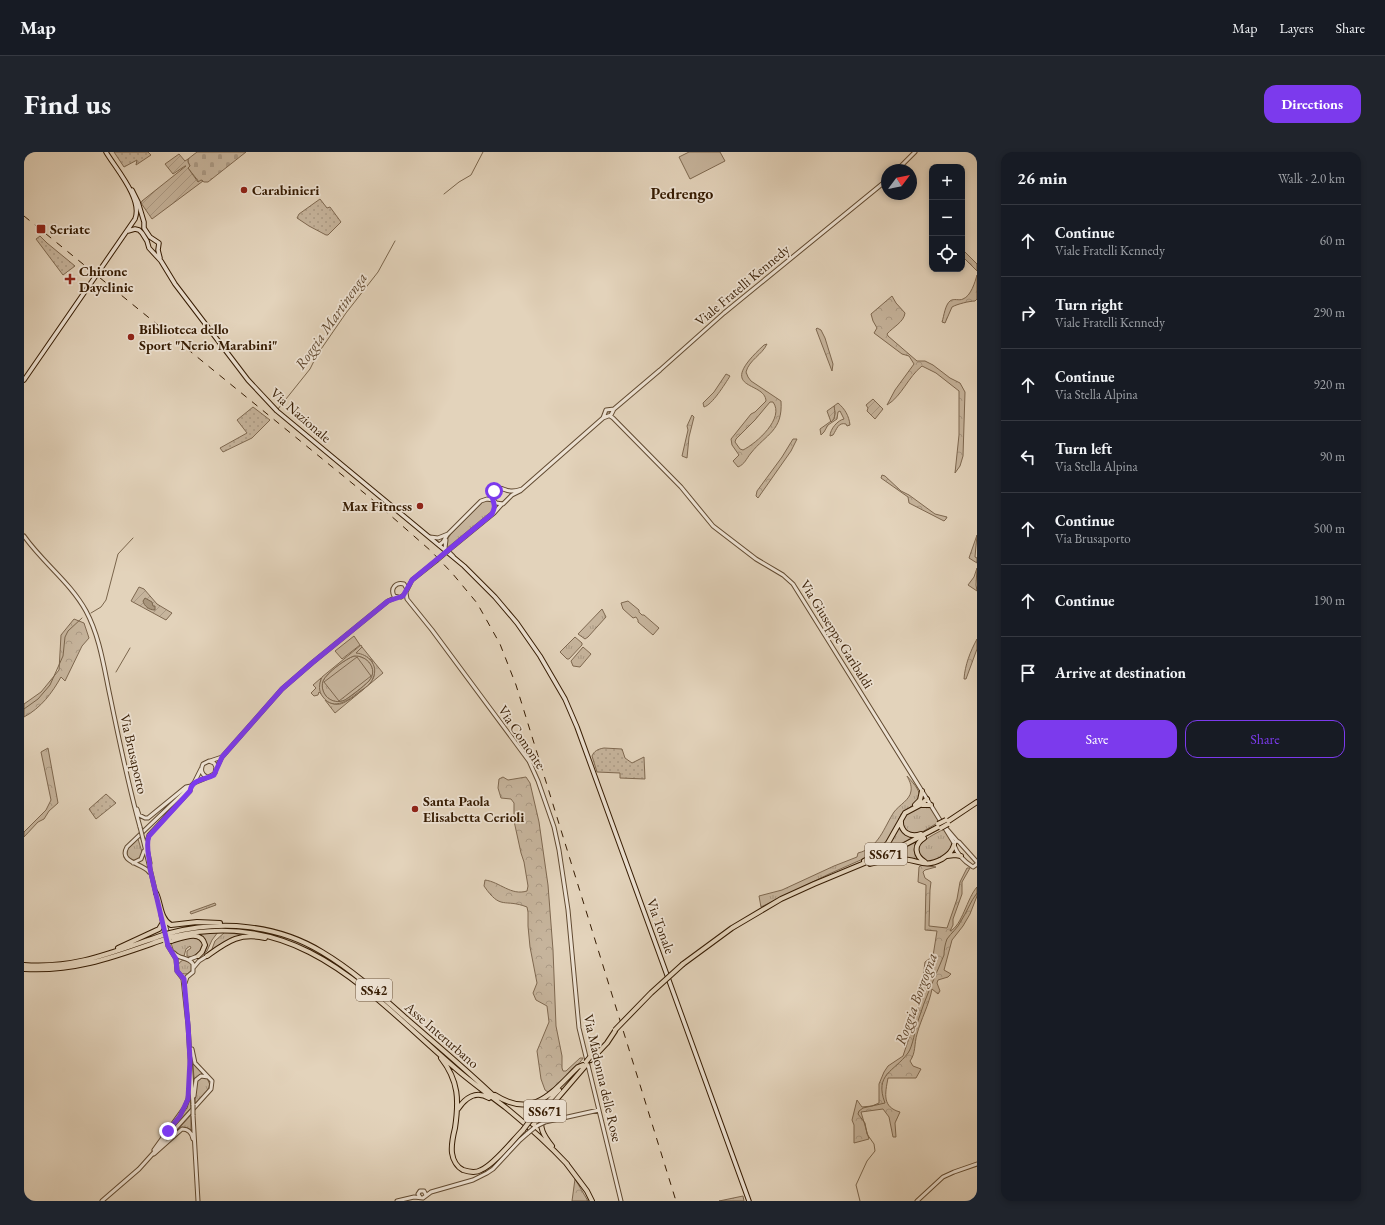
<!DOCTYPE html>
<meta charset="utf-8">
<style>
:root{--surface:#171b24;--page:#20242c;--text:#f1f3f6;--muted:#9ea1a6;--line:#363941;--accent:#7c3aed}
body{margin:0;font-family:"EB Garamond",serif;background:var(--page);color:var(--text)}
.controls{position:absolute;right:12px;top:12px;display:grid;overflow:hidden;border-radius:8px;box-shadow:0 2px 6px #0003}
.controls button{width:36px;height:36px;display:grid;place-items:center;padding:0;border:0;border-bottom:1px solid var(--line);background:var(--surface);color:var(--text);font:20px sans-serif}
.compass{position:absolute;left:857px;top:12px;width:36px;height:36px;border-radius:50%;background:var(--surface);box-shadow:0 2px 6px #0003;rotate:58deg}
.stop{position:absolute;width:12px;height:12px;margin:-9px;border:3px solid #7c3aed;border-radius:50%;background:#fff}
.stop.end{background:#7c3aed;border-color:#fff;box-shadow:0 1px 4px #0008}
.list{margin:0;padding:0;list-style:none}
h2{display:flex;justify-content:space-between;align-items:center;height:52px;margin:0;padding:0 16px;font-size:17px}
h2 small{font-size:13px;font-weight:400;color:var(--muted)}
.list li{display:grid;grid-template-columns:26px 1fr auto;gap:12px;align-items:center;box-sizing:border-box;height:72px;padding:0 16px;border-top:1px solid var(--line)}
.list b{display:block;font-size:15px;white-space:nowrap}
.list p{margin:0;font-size:13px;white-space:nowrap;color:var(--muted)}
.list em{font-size:13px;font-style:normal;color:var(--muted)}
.actions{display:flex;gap:8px;padding:12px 16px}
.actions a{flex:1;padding:9px 0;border:1px solid var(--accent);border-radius:12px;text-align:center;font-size:14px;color:var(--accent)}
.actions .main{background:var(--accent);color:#fff}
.icon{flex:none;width:22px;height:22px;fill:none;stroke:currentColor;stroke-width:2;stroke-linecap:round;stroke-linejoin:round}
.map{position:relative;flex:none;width:953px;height:1049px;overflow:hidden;border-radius:12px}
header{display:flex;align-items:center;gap:24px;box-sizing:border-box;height:56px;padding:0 20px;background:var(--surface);border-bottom:1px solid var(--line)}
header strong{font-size:19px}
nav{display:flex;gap:22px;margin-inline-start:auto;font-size:14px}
.intro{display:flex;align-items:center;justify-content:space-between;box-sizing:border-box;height:96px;padding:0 24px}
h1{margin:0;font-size:28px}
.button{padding:10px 18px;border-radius:12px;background:var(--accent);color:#fff;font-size:14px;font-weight:700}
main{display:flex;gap:24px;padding:0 24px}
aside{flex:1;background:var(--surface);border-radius:12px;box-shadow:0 2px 6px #0003}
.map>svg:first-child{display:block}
</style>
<header>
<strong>Map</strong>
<nav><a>Map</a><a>Layers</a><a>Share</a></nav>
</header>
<div class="intro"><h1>Find us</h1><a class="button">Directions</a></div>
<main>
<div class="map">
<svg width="953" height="1049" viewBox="0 0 953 1049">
<defs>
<pattern id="grass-tufts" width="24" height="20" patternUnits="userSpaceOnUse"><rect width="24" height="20" fill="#c6b49c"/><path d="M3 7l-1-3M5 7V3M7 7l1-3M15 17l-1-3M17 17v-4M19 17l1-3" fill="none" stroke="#ab9a85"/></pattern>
<pattern id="forest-crowns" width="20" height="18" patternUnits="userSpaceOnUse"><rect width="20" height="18" fill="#c6b49c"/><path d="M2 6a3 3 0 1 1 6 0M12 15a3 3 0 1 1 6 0" fill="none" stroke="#ab9a85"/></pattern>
<pattern id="cemetery-stones" width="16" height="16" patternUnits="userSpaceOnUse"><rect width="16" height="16" fill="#c6b49c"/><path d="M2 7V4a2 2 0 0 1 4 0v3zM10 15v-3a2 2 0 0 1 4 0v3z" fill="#ab9a85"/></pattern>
<pattern id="park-dots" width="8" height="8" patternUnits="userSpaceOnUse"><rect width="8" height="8" fill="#c6b49c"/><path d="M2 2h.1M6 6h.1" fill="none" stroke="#ab9a85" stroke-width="1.8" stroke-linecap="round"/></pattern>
<pattern id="garden-furrows" width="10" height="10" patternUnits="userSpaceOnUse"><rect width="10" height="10" fill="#c6b49c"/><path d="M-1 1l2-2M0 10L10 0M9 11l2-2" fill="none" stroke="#ab9a85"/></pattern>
<pattern id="water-ripples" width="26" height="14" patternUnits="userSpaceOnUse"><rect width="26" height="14" fill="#a8957c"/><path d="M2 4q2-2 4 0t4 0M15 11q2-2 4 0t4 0" fill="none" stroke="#8a7963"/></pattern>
</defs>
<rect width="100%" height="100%" fill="#e3d3bb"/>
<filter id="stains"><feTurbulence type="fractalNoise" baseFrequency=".005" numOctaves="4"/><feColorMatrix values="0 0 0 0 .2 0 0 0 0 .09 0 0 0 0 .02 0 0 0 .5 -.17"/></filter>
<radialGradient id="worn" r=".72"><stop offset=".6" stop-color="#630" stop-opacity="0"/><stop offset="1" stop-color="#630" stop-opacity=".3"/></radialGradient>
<path fill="url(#grass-tufts)" stroke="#7e6850" d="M462,348L469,350L470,355L469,358L423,396L422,390L426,383L458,350Z
M604,449L615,458V460L618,463H620L635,476L629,483L614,470V468L612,465L609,466L599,457L597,451Z
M578,457L582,465L564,485L561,487L554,482Z
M551,485L558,491V493L545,507H543L536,500Z
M338,495L359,521L311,561L301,548C306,551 310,553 316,552C323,551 349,532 350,524C351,520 348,513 348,508L331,501Z
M559,495L567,502L556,515L549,514L547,509Z
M330,504C343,503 355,517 345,529C339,535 328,543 321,548C308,554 295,542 299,529C302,521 323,506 330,504Z
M297,526L296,532L299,544L295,540L294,543L290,544L287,541L292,536L289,533Z
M883,624C888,630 895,636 896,645L889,653L877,662L871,677L863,689L848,703L805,722L737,755L735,744L758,738L810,714L833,705L834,701C855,696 860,675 870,660C875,653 886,648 887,639C888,633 885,628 883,624Z
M903,653L906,655L915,670L893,683C865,677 884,655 903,653Z
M876,674L880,682L891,686L853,704L868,688Z
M920,677C922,681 929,689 928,694C928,704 911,709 903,710L896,705L894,696C899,687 911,682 920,677Z
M114,687L118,700L117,706C111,709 107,710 103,704V698Z
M892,690L891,701L894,708C882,705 869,705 857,707Z
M191,751L192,753L167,762L166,760Z
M194,780L188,788L183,799L179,802C184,794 183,786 174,782Z
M201,780L219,783L207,786L189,798L188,797L191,789Z
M169,785L175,786L179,792L177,798L168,805L163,804V799L167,796L166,794L162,797L160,804H155L150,800L147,791Z
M154 815a7 7 0 1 1 14 0a7 7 0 1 1-14 0Z
M169,912L181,922V923L175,924L170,927Z
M177,925L183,926L186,933L183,939L171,952L172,929Z
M166,946L167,956L146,979L159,961Z
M167,963V981L157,977L144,988Z"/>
<path fill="url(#forest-crowns)" stroke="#7e6850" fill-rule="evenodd" d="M938,97L953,112V119L938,104Z
M953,123V147L951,149C946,149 933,152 928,155L921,171L918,170C920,164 921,153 926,149C930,146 935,149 939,147C947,144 951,130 953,123Z
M868,144L872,151L881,161C880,170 869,175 863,182L864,184L893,209H901L909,213L926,226L936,231L941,240L939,304L936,314L931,321L935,283V239L912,221L898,214C884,225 878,244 863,253L871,238L890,212L885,204L878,202L850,181L853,176L849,169L847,162Z
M793,176L797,178L801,186L809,212L808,219L792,177Z
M743,192C738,203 725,208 722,220L724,225L727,229L757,249C759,279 742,282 727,301C722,307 721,312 714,315L709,309L715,303L708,293L707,287L727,262L731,260L742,249C741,228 689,240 740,193ZM746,250H749C761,266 733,291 719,298L716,297L711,290L712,287L731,268Z
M702,222L706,224C701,232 688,253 680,255L679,251L690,240Z
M814,251C821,257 825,264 826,273L823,274L822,272C814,270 813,277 809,283L806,284C806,277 814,268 820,267L816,259L814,260L813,267L804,273L800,280L797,283L796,277L810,267L811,261L810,254Z
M668,263L670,265L665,285L663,306L658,304L664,278L663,274Z
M769,287H773L767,299L734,346L732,344L733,339L758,305Z
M858,323L861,324L877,339L885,343L911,362L923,365L922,367L920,369L885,351L884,345L857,326Z
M953,383L951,405L953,406V411L945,406Z
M953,416L952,433L953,439L944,433L950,425Z
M50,467L60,471L65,486L58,494L41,529L37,525C28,541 17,556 0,565V552L17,540L35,518L37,483Z
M953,487V497L942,527H940C941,513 946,500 953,487Z
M24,596L34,651L25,659L20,667L14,670L0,685V680L22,658L27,648L17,600Z
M479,625L484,628L502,625L506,631L515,670L524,733L529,798L532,874L538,904V916L539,919H542L556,906H559C558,910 529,937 524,940L521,938L517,927L513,899L525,870L523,854L512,848L509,841L513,831L506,795L504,774V760L503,755C480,746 477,759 460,734L461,728C476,730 487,744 503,739L504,734L500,710L497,701L490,669V651L487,647L477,646L474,636L475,627Z
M899,713L912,715L901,718L899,720L901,726L907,730L906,738L905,774L923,776L933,747L936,730L943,716H946L938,730V742L929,767V773L926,779C938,774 943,746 953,735V744L946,762L939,774L928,788L920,818L927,822L924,825L914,828L913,831L916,839L914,842L908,837C905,853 897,867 893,882C890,892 892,901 886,909L889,914L897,917L892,926H864C861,942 858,955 876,960L871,971L872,985H869L865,965L859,957L837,960L845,987L830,991V973L828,968L833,948L838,955L848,954L855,951V932L860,920L864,914L879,904L884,889L896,849L901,810L909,804L913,779L901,778L902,733L894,730L895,715L896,714Z
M551,1027L564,1049H548Z"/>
<path fill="url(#cemetery-stones)" stroke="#7e6850" d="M173,0H222L184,30H180L177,28L175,30L164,16L166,14L164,10V7Z
M719,1044L720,1049H695Z"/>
<path fill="url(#park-dots)" stroke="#7e6850" d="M90,0H124L127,3L112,13L113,8L100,15Z
M296,47L303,56L306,55L317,70L304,83H302L285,74L273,66L275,62Z
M16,84L23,91L51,114L39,123L12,87Z
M229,255L246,268L228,286L199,300L196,296L223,281L213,268Z
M580,596L598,597L601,606L608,611L620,605L621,627L596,626V621L573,620L568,604C570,599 574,597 580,596Z
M82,642L92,651L72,667L65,657Z"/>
<path fill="url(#garden-furrows)" stroke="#7e6850" d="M155,2L161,9L164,7V10L166,14L164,16L174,30L177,28L179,29L128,67L117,51L118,49L162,14H161L149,22L141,12Z
M849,247L859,257L851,267L843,259L844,256L842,253Z
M810,254C811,260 812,266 807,270L803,259Z
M115,435L120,437L133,452L148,461L142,468L107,449Z"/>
<path fill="#c6b49c" stroke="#7e6850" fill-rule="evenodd" d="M665,0H696L701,9L666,27L655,5Z
M330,484L336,493L318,507L311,499Z
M337,493L338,495L332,501C344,502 355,513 349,526C347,532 341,536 336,539C326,547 310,560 299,545C294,539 295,532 298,525ZM330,504C343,503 355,517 345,529C339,535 328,544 321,548C308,554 295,542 299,529C302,521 323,506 330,504Z
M333,505L347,524L315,549L300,530Z"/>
<path fill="url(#water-ripples)" stroke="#7a654c" d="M121,446L128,450L129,454H131V458C125,458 120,454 119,449Z"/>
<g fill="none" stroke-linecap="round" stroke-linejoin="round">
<path stroke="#7a654c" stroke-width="1" d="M420,42L435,30L447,23L459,0
M254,257L286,217L293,203L322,161L354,120L371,89
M67,461L77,455L82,448L94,402L109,386
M92,520L106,496
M0,557L14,547L26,533L39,504L41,485L44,479L58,466
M836,1049L832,1033L843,1009L851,999L850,992L843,982L841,971L834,962L835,959L839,956L861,951C850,922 870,920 884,901C889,894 891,877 894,869C901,846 911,825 920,803C920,798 921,792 923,787C927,781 934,776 937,769C943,760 946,750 953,741"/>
<defs>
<path id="tertiary" d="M873,18L891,0
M586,264L589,266L657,335L689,374L732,407L759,423L769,432L903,647L930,691
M579,266L582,258L590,257
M498,337C495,338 491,339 488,339C480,340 476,331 469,341V347L472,351L479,352L488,343L496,339L579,266L587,263L590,257L636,218L700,161L863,28
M0,384C19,411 46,430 62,459C76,485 80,516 86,544C95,588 104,632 116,675
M406,385L414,386L424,382
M422,388L421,396L429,404
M415,393L419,390L423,383L457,349L463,347L469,348
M426,397L470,361L478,352
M382,441L383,447L408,478L505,609L514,629L530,675L535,698L544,758L555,876L597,1049
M374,445L370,444C366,436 372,430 380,432L383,437
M377,445L381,442L388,428L412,409
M186,609L198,605
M192,617L198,605L258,537L288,511L364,449L373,445
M170,631C176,628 187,625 191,621L192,615L190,611L185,609L179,612C176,618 178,623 183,625
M113,657L115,663L121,666H124L162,635L167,634
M921,675L933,689
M119,687L132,742
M953,710L935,690L933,689L931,690L930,693C933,702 941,710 949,715L953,712
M109,711L117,707L120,699
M126,711L122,692L125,683L166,639L167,634
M125,720C119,711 94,711 103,695L170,631L177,617
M137,763L141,783
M138,767L141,771L144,783
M143,789L144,794L152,807L153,819L159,827L164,873L169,953
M150,801C156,808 164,804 169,812V820L163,825L161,831
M166,807L174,804
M170,815L175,809L183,804
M170,944L172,928L177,924L184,925
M169,963L174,1049
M521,970L575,958
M130,998L161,955L164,947L166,932
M130,1002L158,977C165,977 168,981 169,987
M396,1045L394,1042L396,1039H400L402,1043
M78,1049L115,1017L187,937L188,929L171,911L168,897
M373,1049L390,1045L399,1046L407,1040L449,1028L463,1021L469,1017L496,988L504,981
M893,1049L919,1025L930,1020L953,1012"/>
<path id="secondary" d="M108,38L114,50L120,70V76L126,85L135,91L134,98L136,106
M104,79L111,77L115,78L118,81L123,89L125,96L137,109L151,132L224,228L253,259L440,414L471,445L493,471L516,504L541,547L553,575L725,1049
M0,228L111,67C119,47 92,17 82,0"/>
<path id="trunk" d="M891,653L896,648L898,639
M898,653H907
M877,668C876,680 886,686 897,682
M923,670L953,650
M900,686C889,693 891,704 901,710
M923,704L931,703L937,704
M840,709L853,702L864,691L881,661L896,653L903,647
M846,712C856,709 866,707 876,707C895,707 899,717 918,707C924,703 928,700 930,693
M132,741C137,751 136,767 147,773L173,770L196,771
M146,781C197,768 252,772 298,800C330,819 357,844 384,868C414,894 444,919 473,947
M147,785C275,754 344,841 431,916C447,930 464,942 481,955C503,973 524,992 543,1012
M147,789C158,786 177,777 181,793L178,800L174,804
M94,796L135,777L138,772
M183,804C203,790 215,780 241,786
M659,812L708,776L757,747L790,732L867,700L916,674
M0,813C53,817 91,799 139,783
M0,817C53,820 92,804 141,787
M417,906C435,929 435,949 431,976C429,984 427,993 428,1001C429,1008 433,1015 439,1018C445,1020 452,1021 457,1018C470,1013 489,988 499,978
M567,908L583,891L591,879
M471,943C510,968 529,939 554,915L559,913
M434,957C441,946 452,938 465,946
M505,970L535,938
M528,994C520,984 514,975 519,963L563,912
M542,1011L563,1039L568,1049"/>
</defs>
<use href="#tertiary" stroke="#614a31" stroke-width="5"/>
<use href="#secondary" stroke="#361c03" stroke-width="5.5"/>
<use href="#trunk" stroke="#361c03" stroke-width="6"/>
<use href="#tertiary" stroke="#ede2d3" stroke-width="3"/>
<use href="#secondary" stroke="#ede2d3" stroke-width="3.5"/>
<use href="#trunk" stroke="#e3d3bb" stroke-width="4"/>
<path stroke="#361c03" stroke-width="1" stroke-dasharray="7 7" stroke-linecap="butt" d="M0,64L350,349L407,399L428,421L453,451L476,492L492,533L652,1049"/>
<defs>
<path id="tertiary-bridge" d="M412,409L426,397
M116,675L119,687
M169,953V963
M513,974L521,970
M504,981L510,976"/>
<path id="trunk-bridge" d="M914,672L922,668
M917,676L924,672
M139,783L146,781
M141,787L147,785
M141,790L147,789
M591,878L627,841L659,812
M562,910L566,905
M499,978L505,970"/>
</defs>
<use href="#tertiary-bridge" stroke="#614a31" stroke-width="5" stroke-linecap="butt"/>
<use href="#trunk-bridge" stroke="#361c03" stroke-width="6" stroke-linecap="butt"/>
<use href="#tertiary-bridge" stroke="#ede2d3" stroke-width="3"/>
<use href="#trunk-bridge" stroke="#e3d3bb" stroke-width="4"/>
</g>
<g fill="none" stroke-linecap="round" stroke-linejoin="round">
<path stroke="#7c3aed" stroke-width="5" d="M144,979L156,964L164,947L166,908L164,873L160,827L153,819L152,807L144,794L126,717C126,706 121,694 125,684L166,639C168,627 181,628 190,623L198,605L258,537L288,511L364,449L379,444L388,428L468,362C472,353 470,354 468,344L470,339"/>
</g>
<g fill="#8f2418" stroke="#ede2d3" stroke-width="1.5">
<circle cx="220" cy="38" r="4"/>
<rect x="12" y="72" width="10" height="10" rx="2"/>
<path d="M44 121h4v4h4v4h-4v4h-4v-4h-4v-4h4z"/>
<circle cx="107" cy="185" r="4"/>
<circle cx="396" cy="354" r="4"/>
<circle cx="391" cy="657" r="4"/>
</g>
<g text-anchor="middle" stroke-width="3.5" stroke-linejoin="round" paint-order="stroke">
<g fill="#ede2d3" stroke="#6d5741" stroke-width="1">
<rect x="841" y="691" width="42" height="22" rx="3"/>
<rect x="332" y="827" width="36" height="22" rx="3"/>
<rect x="500" y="948" width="42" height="22" rx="3"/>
</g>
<g font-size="13" font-weight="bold" fill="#361c03">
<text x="862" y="707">SS671</text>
<text x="350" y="843">SS42</text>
<text x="521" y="964">SS671</text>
</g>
<g font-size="14" font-weight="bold" fill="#361c03" stroke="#ede2d3" text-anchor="start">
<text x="228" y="43">Carabinieri</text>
<text x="26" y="82">Seriate</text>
<text x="55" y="124">Chirone<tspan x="55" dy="16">Dayclinic</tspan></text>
<text x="115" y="182">Biblioteca dello<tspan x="115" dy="16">Sport "Nerio Marabini"</tspan></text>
<text x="388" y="359" text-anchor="end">Max Fitness</text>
<text x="399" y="654">Santa Paola<tspan x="399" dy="16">Elisabetta Cerioli</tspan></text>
</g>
<g font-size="14" fill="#361c03" stroke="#ede2d3">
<text transform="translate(718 133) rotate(-40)" y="5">Viale Fratelli Kennedy</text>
<text transform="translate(277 263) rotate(41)" y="5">Via Nazionale</text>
<text transform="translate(813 482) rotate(58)" y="5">Via Giuseppe Garibaldi</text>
<text transform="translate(498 585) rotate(56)" y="5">Via Comonte</text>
<text transform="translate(110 602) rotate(77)" y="5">Via Brusaporto</text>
<text transform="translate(637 774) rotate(70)" y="5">Via Tonale</text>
<text transform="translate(418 883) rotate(41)" y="5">Asse Interurbano</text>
<text transform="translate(579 926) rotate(77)" y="5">Via Madonna delle Rose</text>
</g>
<g font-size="15" font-style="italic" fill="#5e462d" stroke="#ede2d3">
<text transform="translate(307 169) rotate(-55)" y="5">Roggia Martinenga</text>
<text transform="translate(892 847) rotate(-70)" y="5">Roggia Borgogna</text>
</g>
<g font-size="16" font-weight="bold" fill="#361c03" stroke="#ede2d3">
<text x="658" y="47">Pedrengo</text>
</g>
</g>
<rect width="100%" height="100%" filter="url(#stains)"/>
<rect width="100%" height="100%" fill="url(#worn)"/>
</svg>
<div class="controls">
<button>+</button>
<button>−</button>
<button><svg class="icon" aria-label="locate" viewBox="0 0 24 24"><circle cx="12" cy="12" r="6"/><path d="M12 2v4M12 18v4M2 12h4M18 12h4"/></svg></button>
</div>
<svg class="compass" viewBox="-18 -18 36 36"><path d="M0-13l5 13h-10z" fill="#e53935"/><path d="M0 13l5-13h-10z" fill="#9ea1a6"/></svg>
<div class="stop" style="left:470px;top:339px"></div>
<div class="stop end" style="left:144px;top:979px"></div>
</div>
<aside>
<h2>26 min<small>Walk · 2.0 km</small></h2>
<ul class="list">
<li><svg class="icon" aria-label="ahead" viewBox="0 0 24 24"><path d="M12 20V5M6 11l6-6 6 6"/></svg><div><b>Continue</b><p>Viale Fratelli Kennedy</p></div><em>60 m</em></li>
<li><svg class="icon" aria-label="right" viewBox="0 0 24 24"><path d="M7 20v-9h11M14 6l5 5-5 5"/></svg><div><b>Turn right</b><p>Viale Fratelli Kennedy</p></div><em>290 m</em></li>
<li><svg class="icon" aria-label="ahead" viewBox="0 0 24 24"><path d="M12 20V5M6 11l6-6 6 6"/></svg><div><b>Continue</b><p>Via Stella Alpina</p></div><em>920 m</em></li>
<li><svg class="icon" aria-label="left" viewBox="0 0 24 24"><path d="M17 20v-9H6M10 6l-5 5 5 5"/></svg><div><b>Turn left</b><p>Via Stella Alpina</p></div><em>90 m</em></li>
<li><svg class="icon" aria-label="ahead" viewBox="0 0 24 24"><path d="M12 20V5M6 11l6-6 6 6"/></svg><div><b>Continue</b><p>Via Brusaporto</p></div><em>500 m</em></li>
<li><svg class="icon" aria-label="ahead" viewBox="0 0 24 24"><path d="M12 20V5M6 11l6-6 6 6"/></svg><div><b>Continue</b></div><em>190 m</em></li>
<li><svg class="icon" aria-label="arrive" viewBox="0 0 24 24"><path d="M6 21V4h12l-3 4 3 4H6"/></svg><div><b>Arrive at destination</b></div></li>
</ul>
<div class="actions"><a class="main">Save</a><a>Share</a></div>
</aside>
</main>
